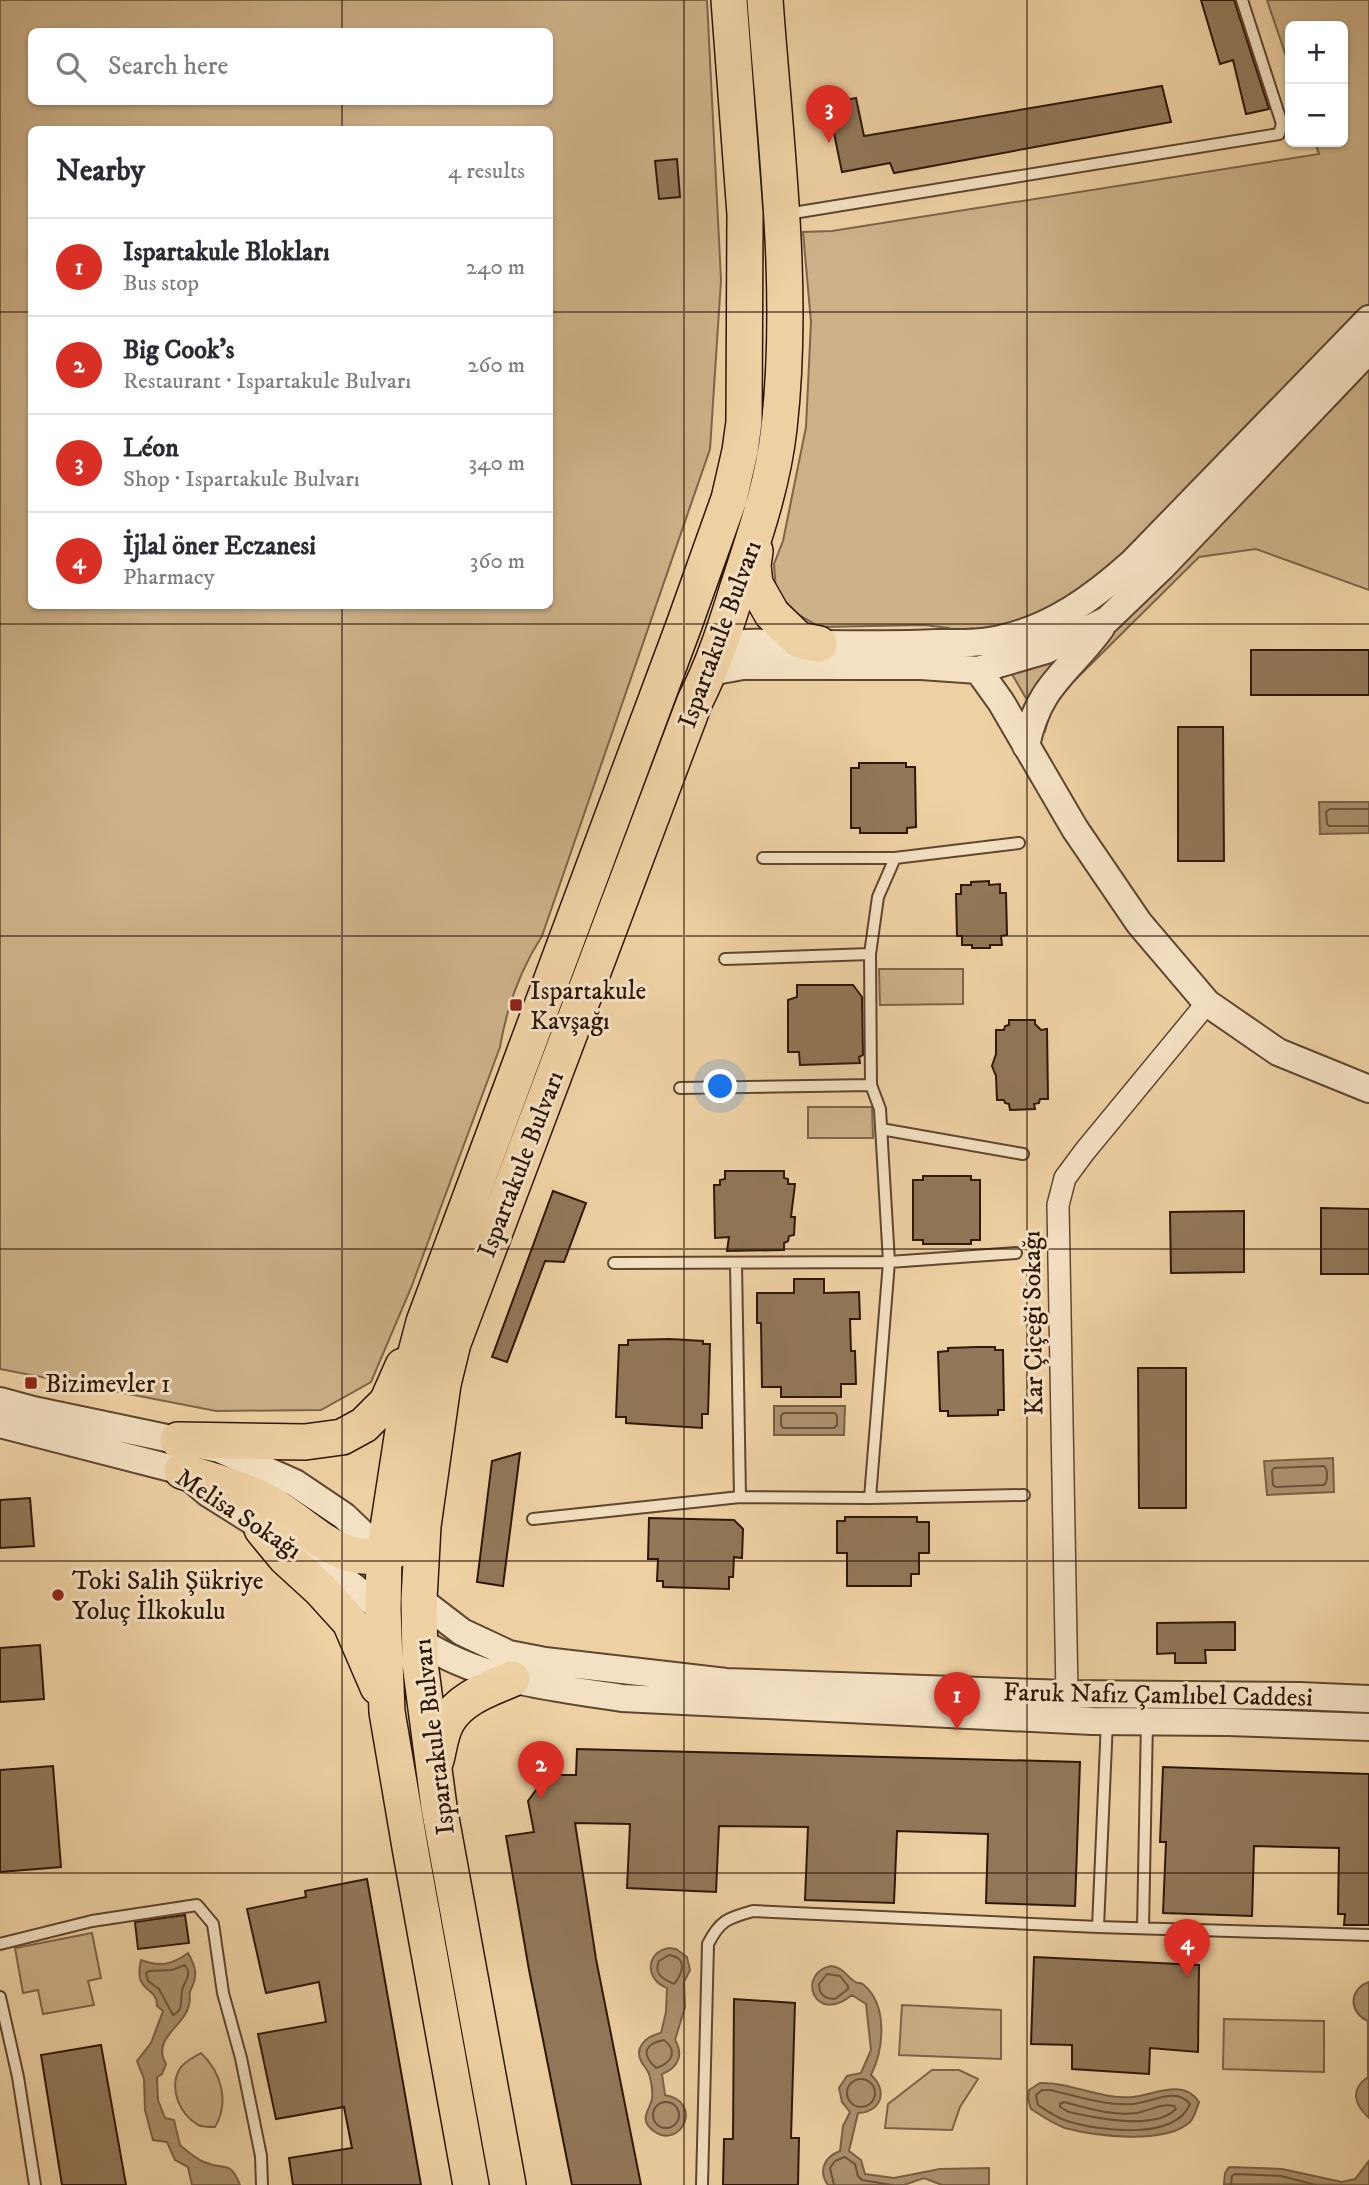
<!DOCTYPE html>
<meta charset="utf-8">
<style>
:root{--surface:#fff;--page:#f7f7f7;--text:#2b2b33;--muted:#7c7c81;--line:#e1e1e2;--accent:#d93025}
body{margin:0;font-family:"IM FELL DW Pica",serif;background:var(--page);color:var(--text)}
.controls{position:absolute;right:21px;top:21px;display:grid;overflow:hidden;border-radius:10px;box-shadow:0 2px 5px #0004}
.controls button{width:63px;height:63px;display:grid;place-items:center;padding:0;border:0;border-bottom:2px solid var(--line);background:var(--surface);color:var(--text);font:35px sans-serif}
.you{position:absolute;left:721px;top:1087px;width:24px;height:24px;margin:-18px;border:5px solid #fff;border-radius:50%;background:#1a73e8;box-shadow:0 0 0 10px #1a73e833}
.badge{display:grid;place-items:center;width:46px;height:46px;border-radius:50%;background:var(--accent);color:#fff;font-size:23px;font-weight:700}
.pin{position:absolute;translate:-50% -58px;filter:drop-shadow(0 2px 4px #0008)}
.pin::after{content:'';position:absolute;top:37px;width:24px;height:21px;background:inherit;clip-path:polygon(0 0,100% 0,50% 100%)}
.list{margin:0;padding:0;list-style:none}
h2{display:flex;justify-content:space-between;align-items:center;height:91px;margin:0;padding:0 28px;font-size:30px}
h2 small{font-size:23px;font-weight:400;color:var(--muted)}
.list li{display:grid;grid-template-columns:46px 1fr auto;gap:21px;align-items:center;box-sizing:border-box;height:98px;padding:0 28px;border-top:2px solid var(--line)}
.list b{display:block;font-size:26px;white-space:nowrap}
.list p{margin:0;font-size:23px;white-space:nowrap;color:var(--muted)}
.list em{font-size:23px;font-style:normal;color:var(--muted)}
.icon{flex:none;width:38px;height:38px;fill:none;stroke:currentColor;stroke-width:2;stroke-linecap:round;stroke-linejoin:round}
.map{position:relative;flex:none;width:1369px;height:2185px;overflow:hidden}
.search{position:absolute;background:var(--surface);box-shadow:0 2px 5px #0004;left:28px;top:28px;width:525px;height:77px;display:flex;align-items:center;gap:18px;box-sizing:border-box;padding:0 24px;border-radius:10px;color:var(--muted);font-size:26px}
.panel{position:absolute;background:var(--surface);box-shadow:0 2px 5px #0004;left:28px;top:126px;width:525px;height:483px;border-radius:10px}
.map>svg:first-child{display:block}
</style>
<div class="map">
<svg width="1369" height="2185" viewBox="0 0 1369 2185">
<rect width="100%" height="100%" fill="#eed1a3"/>
<filter id="stains"><feTurbulence type="fractalNoise" baseFrequency=".00286" numOctaves="4"/><feColorMatrix values="0 0 0 0 .2 0 0 0 0 .09 0 0 0 0 .02 0 0 0 .5 -.17"/></filter>
<radialGradient id="worn" r=".72"><stop offset=".6" stop-color="#630" stop-opacity="0"/><stop offset="1" stop-color="#630" stop-opacity=".3"/></radialGradient>
<path fill="#cdb189" stroke="#7e6449" stroke-width="2" fill-rule="evenodd" d="M0,0H707L721,280L710,449L542,936C520,970 507,1006 500,1047L411,1288L371,1382L321,1410L216,1411L0,1369ZM32,32H550V102H32ZM32,130H550V606H32Z
M1267,0H1369V590L1256,549L1199,557L1070,685L1052,707L1045,731L1009,669L979,644L949,628L924,625L820,627L794,612L776,591L774,564L783,541L806,427L811,322L803,232L832,231L1319,154L1315,142H1343V26H1290V68Z
M879,969H963V1004L880,1005Z
M808,1107H872L873,1138H808Z
M92,1933L101,1978L88,1981L94,2005L43,2014L38,1990L23,1993L15,1948Z
M902,2005L1001,2010V2059L899,2055Z
M1224,2019L1324,2021V2072L1223,2069Z
M201,2053C221,2072 230,2102 215,2127C210,2127 203,2127 198,2125C180,2114 169,2090 179,2070C183,2062 194,2057 201,2053Z
M932,2070H959L978,2079L960,2107L952,2130L885,2128L888,2104Z"/>
<path fill="#ad926f" stroke="#7a6146" stroke-width="2" d="M1319,802H1369V833L1320,834Z
M774,1406H845L844,1435H774Z
M1333,1458L1334,1492L1267,1495L1264,1461Z
M669,1948L676,1949L687,1957L690,1970L684,1982L685,2007L675,2040C684,2055 678,2068 662,2074L665,2095C704,2102 681,2149 655,2132C637,2120 650,2110 652,2099C653,2093 651,2077 648,2072C647,2069 644,2066 642,2063C633,2048 646,2036 661,2033L666,2012L667,1988C645,1980 645,1952 669,1948Z
M188,1953C196,1967 198,1975 191,1989C188,1994 191,2000 189,2005C185,2026 151,2038 166,2064L162,2074L157,2077L158,2100L165,2118L174,2120L180,2145C187,2151 195,2158 204,2162C224,2171 230,2159 240,2185H192L188,2167L175,2160L167,2142L153,2140L145,2110L144,2079L137,2061L151,2043L163,2011L157,2006C157,1984 133,1995 141,1960C160,1967 172,1965 188,1953Z
M831,1966C844,1968 845,1975 854,1981C860,1986 858,1980 864,1985C888,2006 884,2049 871,2075C888,2090 882,2112 858,2113L849,2151L861,2160L865,2174L894,2178L940,2169L989,2168V2185H942L924,2178L904,2185H828C818,2171 824,2157 840,2151L843,2126L850,2112L842,2102L839,2088L847,2076L861,2073L871,2050L866,2004L852,1995C814,2026 796,1973 831,1966Z
M1369,1982V2118C1355,2105 1349,2090 1368,2077V2021C1348,2012 1349,1989 1369,1982Z
M1040,2083C1071,2082 1101,2100 1133,2097C1154,2095 1183,2078 1199,2102C1197,2108 1194,2118 1190,2122C1165,2145 1095,2136 1065,2128C1053,2124 1042,2116 1031,2109L1028,2099L1029,2090Z
M1369,2161V2185L1224,2184L1225,2173L1229,2167L1282,2169L1342,2182L1355,2179Z"/>
<g fill="none" stroke-linecap="round" stroke-linejoin="round">
<path stroke="#6e543c" stroke-width="2" d="M1369,809H1330L1326,812L1327,824L1329,826H1369
M783,1413H835L837,1416V1425L834,1428H783L781,1425V1416Z
M1324,1466C1328,1469 1328,1481 1324,1485L1276,1487L1273,1485L1272,1471L1274,1468Z
M669,1955C688,1958 683,1973 674,1984C664,1979 653,1975 659,1961Z
M185,1965C193,1976 184,1980 182,1991C180,2001 184,2010 173,2015L159,1989L148,1981L146,1973L149,1971L172,1970Z
M827,1974L840,1976L848,1986V1989L835,1999C825,1999 819,1994 819,1984Z
M664,2040C678,2051 672,2063 656,2068C641,2054 644,2044 664,2040Z
M847 2093a14 14 0 1 1 28 0a14 14 0 1 1-28 0Z
M1050,2090C1077,2096 1105,2106 1133,2104C1151,2103 1176,2086 1190,2104C1175,2141 1099,2131 1067,2121C1057,2118 1047,2111 1038,2105L1036,2095L1042,2090Z
M653 2115a13 13 0 1 1 26 0a13 13 0 1 1-26 0Z
M1064,2102C1087,2108 1112,2116 1136,2113C1149,2111 1160,2103 1174,2106L1176,2109C1155,2131 1095,2118 1069,2112L1060,2107V2104Z
M834,2185L830,2168L835,2161L845,2157L855,2164L858,2176L862,2180L892,2185
M1231,2185L1232,2176L1235,2174L1281,2176L1316,2185"/>
</g>
<path fill="#927859" stroke="#2e1709" stroke-width="2" d="M1201,0H1234L1269,109L1246,114L1233,60L1220,64Z
M1162,86L1171,122L894,173L890,163L842,172L828,104L856,98L864,136Z
M677,159L680,197L659,199L655,161Z
M1251,650H1369V695H1251Z
M1178,727H1223L1224,861H1178Z
M859,763H906V767H915L916,827L907,828V833H860V828H851V768H859Z
M989,881V885L1000,884V893H1006L1007,935L1001,936L1002,945H990V948H972V945H962V936H957L956,894H961V885H971V882Z
M797,985H853L862,997L863,1055L859,1057L860,1063L800,1065L799,1052H788V1000L797,997Z
M1009,1020H1035V1024L1041,1030L1047,1029L1048,1099H1040L1039,1103L1034,1104L1035,1109L1010,1110L1009,1104L1005,1103L1004,1100H997L996,1076L992,1066L996,1054V1030H1004L1005,1026L1009,1025Z
M725,1171H784V1178L788,1179V1184H795L791,1217H795L794,1235L789,1236L788,1241L784,1243V1250L727,1251L729,1237L715,1238L714,1185H720V1180L725,1179Z
M923,1176H971V1180H980V1240H971V1244H923V1240H913V1180H923Z
M553,1191L586,1203L564,1262L545,1261L507,1362L492,1357Z
M1321,1208L1369,1209V1274H1321Z
M1244,1211V1272L1171,1273L1170,1212Z
M794,1279H824V1293L859,1292L860,1319H850L851,1351H855L856,1384H841V1397H781V1387H762L761,1323H757V1293H794Z
M670,1339L703,1341V1344H710L708,1414H702V1428L626,1423V1417H616L619,1345H628V1340Z
M977,1347H995V1350H1003L1004,1410H998V1415L948,1416V1411H940L938,1352L948,1351V1348Z
M1138,1368H1186V1508H1139Z
M520,1453L503,1586L477,1582L492,1461Z
M30,1498L34,1546L0,1548V1500Z
M845,1517H917V1522H929V1553H919V1574H911V1586H847V1553H837V1521H845Z
M649,1518L734,1520L743,1529L742,1558L734,1557L733,1577H729V1589L663,1587V1581H657L658,1559H648Z
M1235,1622V1650H1205L1206,1663H1175V1653L1157,1654V1623Z
M40,1645L44,1699L0,1702V1648Z
M577,1749L1080,1762L1075,1906L986,1903L988,1834L897,1831L894,1903L805,1900L808,1827L719,1826L716,1892L627,1888L630,1824L575,1823L596,1959L641,2185H572L529,1970L506,1836L534,1832L528,1801L547,1775H576Z
M53,1766L61,1867L0,1872V1770Z
M1163,1767L1369,1774V1925H1344L1345,1914H1338L1339,1848L1254,1846L1252,1916L1163,1913L1166,1842H1160Z
M367,1879L421,2185H293L289,2158L352,2148L344,2107L276,2119L258,2034L326,2022L319,1982L266,1993L247,1909L306,1897L305,1891Z
M185,1915L189,1943L138,1949L135,1922Z
M1034,1957L1199,1965L1198,2052L1150,2048L1149,2074L1072,2069V2045L1031,2044Z
M734,1999L795,2003L791,2138H799L798,2185H723L724,2139H733Z
M101,2045L126,2185H62L41,2055Z"/>
<g fill="none" stroke-linecap="round" stroke-linejoin="round">
<defs>
<path id="service" d="M787,214L1279,134L1282,124L1242,0
M763,858H895L1019,843
M725,959L870,954
M871,1085L870,954L878,897L895,858
M680,1088L871,1085L880,1109L889,1262L870,1498
M881,1129L1023,1154
M614,1263L889,1262L1016,1253
M736,1264L740,1497
M533,1519L740,1497L870,1498L1024,1495
M1098,1927L1107,1721
M1143,1928L1147,1721
M0,1944L92,1921L197,1905L213,1924L223,1993L241,2058L261,2156L262,2185
M0,1997L18,2077L35,2185
M702,2185L708,1944C720,1920 728,1918 753,1911L1098,1927L1369,1935"/>
<path id="minor" d="M1067,1694L1058,1205L1065,1178L1085,1151L1207,1003"/>
<path id="tertiary" d="M719,646C753,640 786,644 820,644C859,644 898,645 937,643C958,643 980,644 1000,639C1052,628 1094,597 1132,563L1369,319
M978,670L1001,702L1075,829L1139,923L1207,1003L1278,1052L1369,1089
M710,672L743,666H921L978,670L1046,650L1107,620L1162,567L1369,350
M1026,746C1038,685 1068,673 1101,628
M0,1401L33,1410L219,1449L295,1483L344,1516L384,1554
M0,1424L182,1471L208,1493L341,1577L383,1610
M419,1599L462,1632L509,1654L545,1661L726,1682L1067,1694L1300,1696L1369,1699
M420,1641C480,1681 552,1687 622,1698L1092,1721L1228,1722L1369,1727"/>
<path id="primary" d="M755,551L753,565L755,584L772,614L799,640L819,644
M178,1440L305,1442L342,1437L364,1425L387,1402L403,1366
M182,1471C211,1480 248,1490 274,1506C316,1532 349,1577 403,1546
M262,1529L285,1557L320,1589L350,1622L378,1687
M436,1760C439,1748 441,1732 447,1722C460,1698 489,1689 512,1679
M471,2185L411,1853L387,1712L383,1610L384,1554L414,1360L424,1322L684,625L729,499L740,451L744,422L745,214L729,0
M508,2185L439,1807L420,1663L419,1599L423,1526L443,1384L453,1343L695,701C714,664 726,626 738,587C755,535 773,483 779,428C795,289 775,140 765,0"/>
</defs>
<use href="#service" stroke="#5e4630" stroke-width="14"/>
<use href="#minor" stroke="#5e4630" stroke-width="24"/>
<use href="#tertiary" stroke="#5e4630" stroke-width="30"/>
<use href="#primary" stroke="#2e1709" stroke-width="38"/>
<use href="#service" stroke="#f4e1c3" stroke-width="10"/>
<use href="#minor" stroke="#f4e1c3" stroke-width="21"/>
<use href="#tertiary" stroke="#f4e1c3" stroke-width="26"/>
<use href="#primary" stroke="#eed1a3" stroke-width="35"/>
</g>
<path fill="none" stroke="#2e1709" stroke-width="2" stroke-opacity="0.55" d="M342,0V32M684,0V2185M1027,0V2185M342,102V130M0,312H32M550,312H1369M342,606V2185M0,624H1369M0,936H1369M0,1249H1369M0,1561H1369M0,1873H1369"/>
<g fill="#8f2418" stroke="#f4e1c3" stroke-width="2.5">
<rect x="509" y="998" width="14" height="14" rx="3.5"/>
<rect x="24" y="1376" width="14" height="14" rx="3.5"/>
<circle cx="58" cy="1595" r="7"/>
</g>
<g text-anchor="middle" stroke-width="6" stroke-linejoin="round" paint-order="stroke">
<g font-size="26" fill="#2e1709" stroke="#f4e1c3">
<text transform="translate(719 634) rotate(-70)" y="9">Ispartakule Bulvarı</text>
<text transform="translate(520 1164) rotate(-69)" y="9">Ispartakule Bulvarı</text>
<text transform="translate(1032 1323) rotate(-91)" y="9">Kar Çiçeği Sokağı</text>
<text transform="translate(239 1513) rotate(33)" y="9">Melisa Sokağı</text>
<text transform="translate(1158 1694) rotate(1)" y="9">Faruk Nafız Çamlıbel Caddesi</text>
<text transform="translate(433 1737) rotate(-97)" y="9">Ispartakule Bulvarı</text>
</g>
<g font-size="26" fill="#2e1709" stroke="#f4e1c3" text-anchor="start">
<text x="530" y="999">Ispartakule<tspan x="530" dy="30">Kavşağı</tspan></text>
<text x="45" y="1392">Bizimevler 1</text>
<text x="72" y="1589">Toki Salih Şükriye<tspan x="72" dy="30">Yoluç İlkokulu</tspan></text>
</g>
</g>
<rect width="100%" height="100%" filter="url(#stains)"/>
<rect width="100%" height="100%" fill="url(#worn)"/>
</svg>
<div class="controls">
<button>+</button>
<button>−</button>
</div>
<div class="you"></div>
<div class="pin badge" style="left:957px;top:1730px">1</div>
<div class="pin badge" style="left:541px;top:1799px">2</div>
<div class="pin badge" style="left:829px;top:143px">3</div>
<div class="pin badge" style="left:1187px;top:1977px">4</div>
<div class="search"><svg class="icon" aria-label="search" viewBox="0 0 24 24"><circle cx="10" cy="10" r="6"/><path d="M15 15l6 6"/></svg>Search here</div>
<section class="panel">
<h2>Nearby<small>4 results</small></h2>
<ul class="list">
<li><span class="badge">1</span><div><b>Ispartakule Blokları</b><p>Bus stop</p></div><em>240 m</em></li>
<li><span class="badge">2</span><div><b>Big Cook's</b><p>Restaurant · Ispartakule Bulvarı</p></div><em>260 m</em></li>
<li><span class="badge">3</span><div><b>Léon</b><p>Shop · Ispartakule Bulvarı</p></div><em>340 m</em></li>
<li><span class="badge">4</span><div><b>İjlal öner Eczanesi</b><p>Pharmacy</p></div><em>360 m</em></li>
</ul>
</section>
</div>
